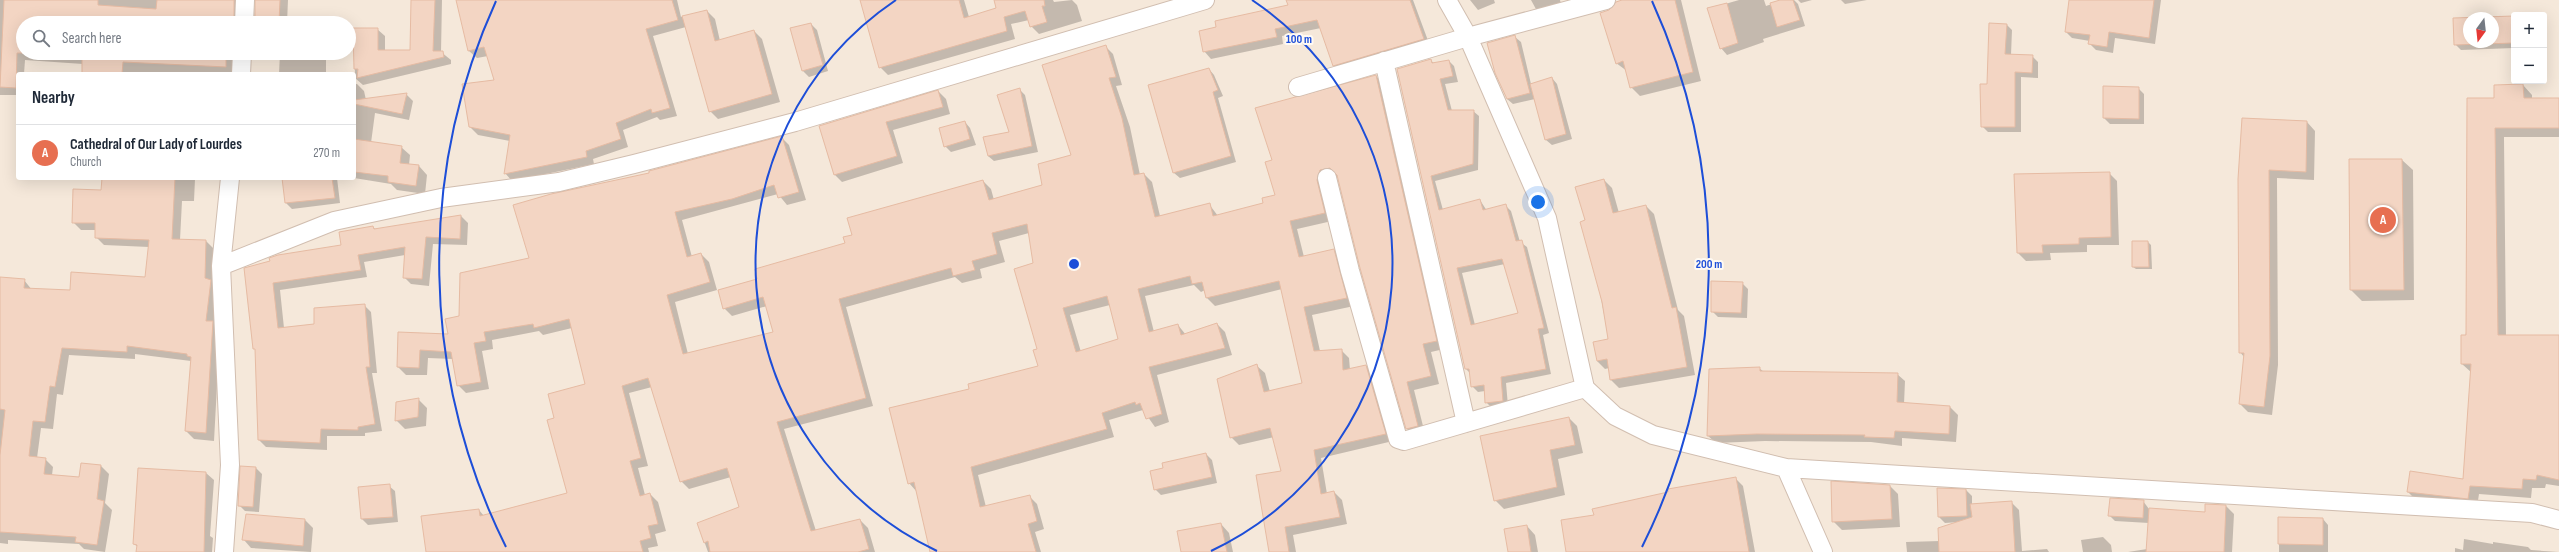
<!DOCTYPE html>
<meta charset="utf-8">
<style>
:root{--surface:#fff;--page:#f6f6f7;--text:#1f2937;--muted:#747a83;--line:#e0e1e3;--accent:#e76f51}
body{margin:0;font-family:"Sofia Sans Condensed",sans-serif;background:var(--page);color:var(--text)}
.controls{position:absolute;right:12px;top:12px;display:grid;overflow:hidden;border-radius:4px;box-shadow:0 4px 16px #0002}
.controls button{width:36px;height:36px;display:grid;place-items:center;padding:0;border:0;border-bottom:1px solid var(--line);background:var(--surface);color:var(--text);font:20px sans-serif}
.compass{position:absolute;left:2463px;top:12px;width:36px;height:36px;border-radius:50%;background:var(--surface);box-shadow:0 4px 16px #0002;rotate:195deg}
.you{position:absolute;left:1538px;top:202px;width:14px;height:14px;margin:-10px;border:3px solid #fff;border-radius:50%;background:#1a73e8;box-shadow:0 0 0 6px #1a73e833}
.badge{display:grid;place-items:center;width:26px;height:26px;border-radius:50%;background:var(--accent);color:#fff;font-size:13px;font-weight:700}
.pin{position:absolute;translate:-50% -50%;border:2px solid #fff;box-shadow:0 1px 4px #0006}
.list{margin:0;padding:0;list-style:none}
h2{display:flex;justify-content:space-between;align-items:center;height:52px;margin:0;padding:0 16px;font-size:17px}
h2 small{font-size:13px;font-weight:400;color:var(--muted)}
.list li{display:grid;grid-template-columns:26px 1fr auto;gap:12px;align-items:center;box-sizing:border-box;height:56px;padding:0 16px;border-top:1px solid var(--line)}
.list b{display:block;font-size:15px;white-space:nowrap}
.list p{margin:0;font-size:13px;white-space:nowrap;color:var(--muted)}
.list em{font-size:13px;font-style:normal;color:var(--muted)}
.icon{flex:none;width:22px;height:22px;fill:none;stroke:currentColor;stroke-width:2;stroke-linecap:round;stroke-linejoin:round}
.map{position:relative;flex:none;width:2559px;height:552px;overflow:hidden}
.search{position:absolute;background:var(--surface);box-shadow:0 4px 16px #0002;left:16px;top:16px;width:340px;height:44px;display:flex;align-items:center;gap:10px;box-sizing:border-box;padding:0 14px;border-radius:22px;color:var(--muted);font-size:15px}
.panel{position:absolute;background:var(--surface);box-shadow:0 4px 16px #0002;left:16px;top:72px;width:340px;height:108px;border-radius:4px}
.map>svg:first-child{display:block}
</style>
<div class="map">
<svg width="2559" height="552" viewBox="0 0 2559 552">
<rect width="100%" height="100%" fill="#fdf6ec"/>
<path fill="#f5e8da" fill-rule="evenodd" d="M0,0H2559V552H0ZM2514,15H2544V81H2514ZM2469,18H2493V42H2469ZM23,23H349V53H23ZM18,74H354V178H18Z"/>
<path fill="#0003" fill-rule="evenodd" d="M0,0H247L241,23H23V53H234L233,74H83V64L25,60L24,74H18V95H0Z
M256,0H288L287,23H254Z
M412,0H442L441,52L451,60V64L363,85L355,78L354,29H377L385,36V51H411Z
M457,0H677L681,17L707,11L715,19L720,41L754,31L762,39L780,102L718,119L710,111L686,27L653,36L677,116L660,120L657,117L623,130L628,147L593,159L594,164L512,181L505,173L510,141L478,135L470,127L495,81L488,56L477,58L469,51Z
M861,0H964L969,17L997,9L995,0H1053L1054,2L1072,0L1077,5L1082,21L1039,34L1031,26L1029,20L1011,24L1015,39L888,75L880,67Z
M1295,0H1413L1430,46L1341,72L1334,65L1321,28L1282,36L1283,44L1211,59L1204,51L1289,6Z
M1470,0H1494L1495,3L1478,10Z
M1531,0H1560L1561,4L1537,11Z
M1625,0H1681L1701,81L1640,96L1631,87L1627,71L1616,63L1614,8Z
M1739,0H1764L1766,6L1784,0H1794L1798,4L1805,26L1763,39L1764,42L1727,55L1721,48L1708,9Z
M1798,0H1812L1801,3Z
M1841,0H1867L1845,4Z
M2070,0H2161L2155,44L2115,38L2113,53L2096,50L2090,44V41L2072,38L2066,32Z
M2514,17V48L2461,50L2455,44L2469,18V42H2493V18H2473Z
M811,24L817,30L828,71L809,77L803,71L791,29Z
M2006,24L2012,30L2011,55L2032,56L2038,62V78L2021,77V132H1988L1982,126Z
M1515,37L1521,42L1531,84L1552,78L1557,84L1572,139L1552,145L1546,140L1535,99L1513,104L1507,99Z
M1105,46L1113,54L1122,85L1116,86L1130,127L1140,175L1144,174L1152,182L1160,216L1209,204L1218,216L1264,204L1276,195L1273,161L1376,76L1384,84L1444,349L1431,352L1439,384L1414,390L1425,434L1415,437L1407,429L1361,268L1338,176L1328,178L1332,221L1297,229L1304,257L1333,250L1341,258L1354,306L1312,315L1320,351L1341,350L1349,358L1350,370L1366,366L1374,374L1393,441L1321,458L1327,494L1334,492L1342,500L1347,524L1293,535L1296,552H1274L1282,472L1274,437L1239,445L1231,437L1257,366L1265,373L1270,392L1304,383L1282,289L1215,306L1207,298L1205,290L1201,292L1194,285L1145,296L1154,332L1178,325L1186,335L1217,324L1225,332L1232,355L1157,375L1169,422L1155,427L1143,410L1109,420L1114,437L978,475L986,507L1029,496L1037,504L1044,529L1035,532L1041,552H931L917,492L909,483L970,389L1039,367L1034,264L1029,233L999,241L1005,262L980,269L982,278L962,283L955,277L846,307L873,406L784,429L816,531L860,520L868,528L875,552H708L698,524L741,508L731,477L689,489L681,481L652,387L629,393L648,466L638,468L645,495L650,494L658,502L666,531L655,534L658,546L648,548L649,552H427L479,510L484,516L568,494L556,419L587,384L572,328L543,335L539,331L492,340L493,349L482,351L489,389L466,393L458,385L453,359L428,358L427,375H406L398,367V333L449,335L460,317L530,258L651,174L781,137L789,145L806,200L787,205L778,194L682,220L692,257L701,254L709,262L717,290L675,302L688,354L775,333L767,306L732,316L724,308L759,279L846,244L853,236L983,181L991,189L994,200L1043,185L1072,156ZM1110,305L1119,340L1081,352L1070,315Z
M280,53H322L326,57V74H279Z
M1430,60L1435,64L1449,61L1454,66L1458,82L1445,84L1452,111H1473L1479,116L1478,170L1435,181L1443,210L1480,200L1487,211L1506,206L1511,211L1520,242L1527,247L1549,333L1543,335L1551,374L1506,383L1508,406L1492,408L1486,402L1485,391L1478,392L1472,386L1471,374L1466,369L1398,70ZM1505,264L1519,313L1475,325L1462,273Z
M1209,69L1214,75L1223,96L1218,98L1236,162L1180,178L1174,173Z
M354,84H357L364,91L366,100L406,94L413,101L409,120L375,113L371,143L401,147L410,155L409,165L419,166L427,175L425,194L397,190L391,184L354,178Z
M2523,85L2532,95V99H2559V137H2504L2506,336H2559V486L2546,484L2545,488H2532L2531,498L2479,494L2477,507L2417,501L2408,492L2464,480L2472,373L2462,364L2495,99Z
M2138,88L2144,94V124H2110L2104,118Z
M1019,89L1025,95L1038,152L994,161L988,156L1010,133Z
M938,91L946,99L950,114L893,130L903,163L842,182L834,174L820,127Z
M965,122L970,128L976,145L951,152L945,146Z
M2307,122L2315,131L2314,180L2277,178L2278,365L2272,415L2248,412L2240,404L2244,357L2240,352L2239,179Z
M2402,160L2413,170L2414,300L2362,301L2351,290Z
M2109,173L2117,181L2119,245H2087V252L2050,253L2051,260L2026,261L2018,253Z
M103,178H227L195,179L194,201H182L180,240L206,241L214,249L212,283L219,289L214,324L220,330L214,441L194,439L186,431L191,361L135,354V359L69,355L63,395L57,394L53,429L41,428L37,458L45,459L53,467L52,475L80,478L82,464L101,466L109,474L105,503L112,510L105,552L84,549L79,544L8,540V544L0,543V278L24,280L32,290L71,291L146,278L149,247L104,245L96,237V230H81L73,222L102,191Z
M283,178H337L340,203L292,209L286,203Z
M1604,180L1612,188L1619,213L1646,206L1654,214L1678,310L1684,316L1695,375L1619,388L1611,380L1609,368L1605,369L1597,361L1609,340L1586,221Z
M461,216L468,223L467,245L433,244L429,286L411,284L404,277L405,255L364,262L367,277L280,290L284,328L315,325L364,305L371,312L377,373H372L382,431L365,433V436H327V450L266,447L259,440L256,350L245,269L342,246L373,227L376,230Z
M2133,242H2148L2151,245L2152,269H2136L2133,267Z
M1742,283L1748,289L1747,318L1718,317L1712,311Z
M1759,368L1764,372L1897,374L1905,381L1904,404L1950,407L1958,415L1956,442L1902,438V446L1871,442L1765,441L1716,443L1708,436Z
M418,399L427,408L426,426L405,429L396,420Z
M1569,418L1577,426L1583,453L1558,459L1565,495L1504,509L1495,500Z
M1206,454L1212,460L1217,483L1161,495L1155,489L1164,468Z
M241,467L256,468L262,474L259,512L245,511L239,505Z
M206,473L214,480L210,536L213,538L212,552H137L138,547L134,544Z
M1735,478L1743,486L1755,552H1567L1595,516Z
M389,486L395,491L398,522L368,525L362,519Z
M1890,486L1898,494L1900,527L1842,530L1833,521Z
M1966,490L1972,496V505L2011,502L2019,510L2022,551L2047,549L2049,552H1907L1906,542L1940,541L1959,522L1945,523L1939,517Z
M2143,501L2149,509L2206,513V505L2226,506L2234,514L2232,552H2128L2147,549L2149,523L2115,521L2109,515Z
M2279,518L2323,519L2328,525V552H2279Z
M305,520L313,528L311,552L251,548L244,540Z
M1221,524L1229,533L1233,552H1182Z
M1527,526L1535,535L1538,552H1509Z
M2103,537L2111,545L2112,552H2083L2081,540Z
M2464,539L2493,544V542L2528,547L2531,550L2559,552H2455V548L2463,550Z"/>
<path fill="#f3d5c3" stroke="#e6bba3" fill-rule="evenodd" d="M4,0H98V5L156,9L157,0H234V23H23V53H17L16,88L0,87Z
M255,0H280L279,23H255Z
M411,0H435L433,51H443L444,57L357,78L358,69H354L353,28H378V50H410Z
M456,0H672L678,20L646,29L670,108L652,113L651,109L616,123L621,139L586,151L587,157L504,174L510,135L469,127L462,84L494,80L484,47L468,51Z
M860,0H959L964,18L996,8L994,0H1044L1045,6H1042L1047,22L1030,27L1025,11L1004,17L1007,31L879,68Z
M1286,0H1410L1424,39L1333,66L1317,20L1275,29L1277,37L1203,52L1199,31L1216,27L1215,21L1288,5Z
M1622,0H1675L1693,72L1630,88L1623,61L1616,64L1600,13L1609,10L1616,2Z
M1780,0H1793L1800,20L1777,27L1770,3Z
M2069,0H2154L2149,38L2109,32L2107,47L2088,44L2090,35L2065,32Z
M1727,3L1738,43L1720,49L1707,8Z
M707,10L715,41L754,30L772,94L709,112L682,16Z
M2514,16V43L2454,45L2453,18ZM2469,18H2493V42H2469Z
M811,23L823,65L802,71L790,28Z
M1989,23L2007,24L2005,54L2033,55L2032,73L2015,72V127H1981L1980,84H1987Z
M1515,35L1530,93L1507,99L1495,73L1487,43Z
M1106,45L1116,77L1109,78L1122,118L1134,175L1144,173L1155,217L1210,203L1213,216L1263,203L1262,198L1275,195L1265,162L1272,160L1255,108L1376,75L1437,341L1423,344L1431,376L1407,382L1418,426L1406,429L1360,268L1337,175L1330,168L1320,170L1317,180L1325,213L1290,221L1299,257L1334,249L1347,298L1304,307L1314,351L1342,349L1343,370L1366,365L1386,434L1314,450L1321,494L1334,491L1340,517L1285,527L1289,552H1269L1256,475L1281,471L1270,428L1230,438L1217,379L1257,364L1264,392L1302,383L1279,281L1206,298L1202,282L1192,284L1190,276L1138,289L1149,332L1178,324L1181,335L1217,323L1225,348L1149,367L1162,414L1146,419L1140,403L1136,405L1135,402L1102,413L1107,429L971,467L980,507L1030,495L1037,521L1028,524L1036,552H930L914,482L908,484L889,408L969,389L968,384L1038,366L1033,350L1037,349L1014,269L1033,263L1027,224L992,233L997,254L972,261L975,270L953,276L951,268L839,299L866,398L777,422L811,531L860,519L869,549L858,552H710L708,541L704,543L697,523L739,507L727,468L680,482L648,378L622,386L641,458L630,461L640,496L650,493L658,524L648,526L651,538L640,541L643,552H426L421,516L479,509L480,516L567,493L547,420L554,418L548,394L585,384L569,319L534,328L533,324L484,332L486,341L474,343L481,382L457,386L451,352L420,350L419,368L397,367L398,332L448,334L445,319L459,316L460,273L529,258L513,205L551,194L649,173V171L782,136L799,192L778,198L774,185L732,199L675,212L687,257L701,253L710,282L667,295L683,354L773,332L763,297L723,309L718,290L757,279L755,269L845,243L843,237L852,235L847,218L983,180L989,200L1042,185L1038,164L1071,155L1042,65ZM1107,296L1118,339L1076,352L1063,308Z
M25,53H226V67L123,62L122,74H82V57Z
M1431,59L1432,63L1449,60L1453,76L1440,79L1448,110H1474L1473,164L1431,176L1439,210L1480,199L1483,210L1506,204L1516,241L1522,240L1544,328L1538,329L1546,369L1501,377L1503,401L1485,403L1484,385L1471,387L1469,369H1465L1397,69ZM1502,259L1518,313L1471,325L1457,268Z
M1209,68L1218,90L1213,92L1231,156L1173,173L1148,85Z
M1552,77L1566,134L1545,140L1530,84Z
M2523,84L2524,98H2559V128H2495L2498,335H2559V480L2537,475L2536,480L2523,479L2522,489L2470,486L2468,499L2407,492L2410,471L2463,479L2471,364H2461V335H2466L2467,98H2494V85Z
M2103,86L2139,87V119L2103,118Z
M1020,88L1032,146L988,156L983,137L1009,132L997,95Z
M938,90L943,107L886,122L897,156L834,175L819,126Z
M407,93L402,114L354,104V100Z
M2242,118L2307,121L2306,172L2269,170L2270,356L2264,407L2239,404L2244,353H2239L2238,179Z
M965,121L970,139L944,147L939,128Z
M354,139L402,146L400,163L419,165L416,186L388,182V176L354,172Z
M2349,159H2402L2404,290H2350Z
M2110,172L2111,237L2079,238V244L2042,245L2043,253H2017L2014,174Z
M102,178H175L172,239L206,240L205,278L211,280L206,321H213L206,433L185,431L191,357L187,356V354L127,346V352L62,348L55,387L50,386L45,422L33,421L29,456L46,458L44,474L79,477L81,463L101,465L97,499L104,501L97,545L75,542L76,537L0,532V455L5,410L0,409V277L25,279L24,288L70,290L71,272L145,277L149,240L95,238V223H72L73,189L101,190Z
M282,178H332L335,198L285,203Z
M1604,179L1613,213L1646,205L1672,308L1676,307L1687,367L1610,380L1607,359L1597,361L1593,342L1608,339L1602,302L1580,222L1585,220L1575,187Z
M461,215L460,239L426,237L422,279L403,278L405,247L358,255L361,270L273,283L278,328L314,324V308L365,304L370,367H366L375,424L358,427V430L321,429L320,443L258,440L255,349H253L244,268L270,261L269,258L278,255L341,245L339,232L373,226L374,229Z
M2132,241H2148L2149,267H2132Z
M1711,281L1743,282L1741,313L1711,312Z
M1760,367V371L1898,373L1897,402L1950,406L1949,434L1895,431L1894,438L1864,437L1865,435L1757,434L1707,436L1709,369Z
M419,398L418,417L395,421L396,402Z
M1569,417L1575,445L1550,450L1557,487L1494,501L1480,436Z
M1206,453L1212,477L1154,490L1150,471L1163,468L1162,463Z
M240,466L256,467L253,507L238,506Z
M138,468L206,472L204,552H136L137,545L133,544Z
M1736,477L1749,552H1566L1561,520L1594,515L1592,509L1668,492V489Z
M1831,481L1890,485L1892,519L1832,522Z
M390,484L393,517L361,519L358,487Z
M1937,488L1966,489L1967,516L1938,517Z
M2110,498L2144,500L2143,518L2108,516Z
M2012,501L2015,552H1939L1938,528L1972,517L1970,504Z
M2205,504L2226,505L2224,552H2146L2149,508L2205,512Z
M246,514L305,519L303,546L242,540Z
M2278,517L2323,518V545L2278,544Z
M1221,523L1227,552H1181L1177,531Z
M1527,525L1531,552H1508L1504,529Z"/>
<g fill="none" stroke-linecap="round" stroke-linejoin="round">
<defs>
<path id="minor" d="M1447,0L1468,37L1547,218L1585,388L1615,416L1653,435L1786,468L1823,552
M244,23L245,0
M1384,61L1466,423
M241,74L242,53
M1298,87L1468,37L1606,0
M1327,178L1350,271L1398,439L1404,441L1585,388
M221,266L334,221L441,198L559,182L634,164L795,122L1205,0
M1786,468L2532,513L2559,520
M224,552L230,465L221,266L230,178"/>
</defs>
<use href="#minor" stroke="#d1beb0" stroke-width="20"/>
<use href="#minor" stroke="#fff" stroke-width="18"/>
</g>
<g fill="none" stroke="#1d4ed8" stroke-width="2">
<path d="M937 551A318 318 0 0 1 896 0M1252 0A318 318 0 0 1 1211 551"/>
<path d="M506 547A635 635 0 0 1 496 1M1652 1A635 635 0 0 1 1642 547"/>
</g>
<circle cx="1074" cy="264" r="6" fill="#1d4ed8" stroke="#fffaf3" stroke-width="2"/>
<g font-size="12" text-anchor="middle" font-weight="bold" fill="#1d4ed8" stroke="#fffaf3" stroke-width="4" stroke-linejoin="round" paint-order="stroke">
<text x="1299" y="43">100 m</text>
<text x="1709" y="268">200 m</text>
</g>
</svg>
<div class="controls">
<button>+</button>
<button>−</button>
</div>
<svg class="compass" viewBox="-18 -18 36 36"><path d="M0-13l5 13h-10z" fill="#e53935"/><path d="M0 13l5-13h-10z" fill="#747a83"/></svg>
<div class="you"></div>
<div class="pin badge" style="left:2383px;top:220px">A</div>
<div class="search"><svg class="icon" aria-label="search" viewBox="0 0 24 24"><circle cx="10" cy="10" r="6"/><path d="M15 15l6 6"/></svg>Search here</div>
<section class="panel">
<h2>Nearby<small></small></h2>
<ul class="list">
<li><span class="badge">A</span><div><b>Cathedral of Our Lady of Lourdes</b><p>Church</p></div><em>270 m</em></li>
</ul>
</section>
</div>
